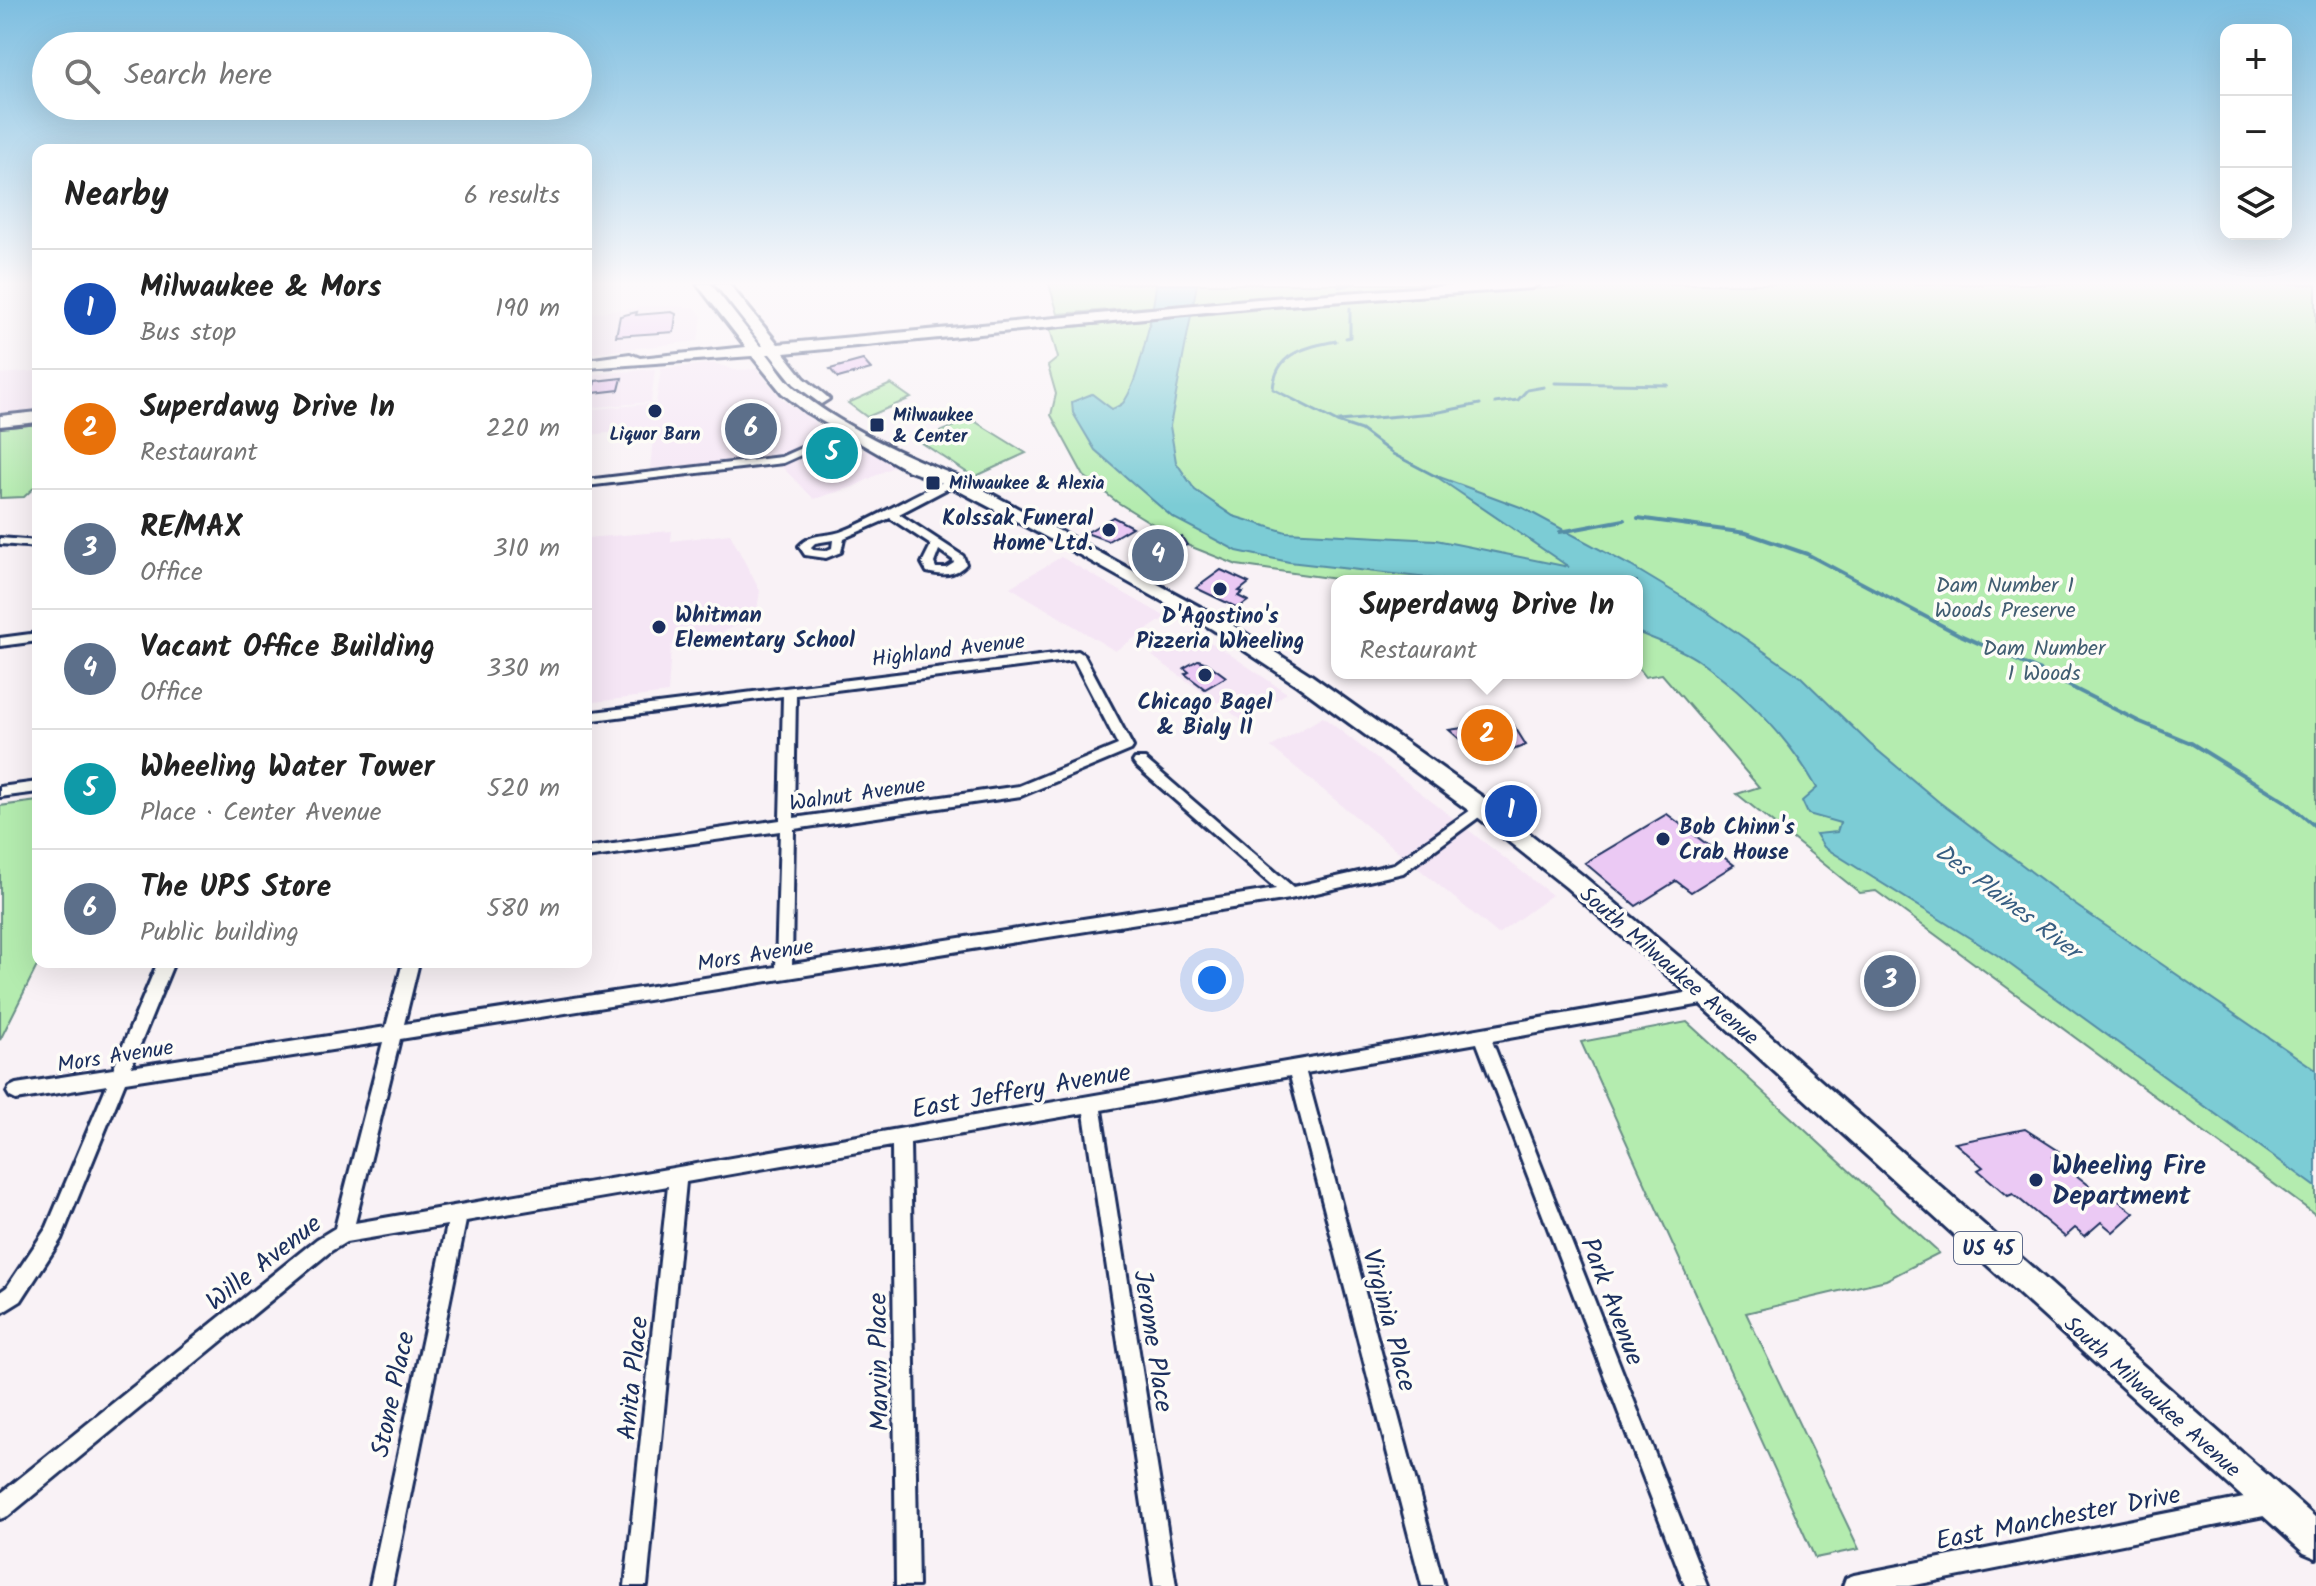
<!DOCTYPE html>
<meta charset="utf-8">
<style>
:root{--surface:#fff;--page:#f6f6f6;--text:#222;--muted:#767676;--line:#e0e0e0;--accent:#1a73e8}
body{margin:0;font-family:Kalam,sans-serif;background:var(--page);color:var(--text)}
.controls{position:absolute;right:24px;top:24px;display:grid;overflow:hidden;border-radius:16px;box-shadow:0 8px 32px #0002}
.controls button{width:72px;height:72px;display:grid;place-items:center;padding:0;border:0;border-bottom:2px solid var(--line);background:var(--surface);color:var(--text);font:40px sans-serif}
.you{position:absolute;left:1212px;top:980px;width:28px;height:28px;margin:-20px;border:6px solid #fff;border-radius:50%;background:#1a73e8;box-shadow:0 0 0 12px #1a73e833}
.badge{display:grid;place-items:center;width:52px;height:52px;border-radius:50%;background:var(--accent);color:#fff;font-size:26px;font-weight:700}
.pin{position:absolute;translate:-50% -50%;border:4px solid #fff;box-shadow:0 2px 8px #0006}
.popup{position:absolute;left:1331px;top:575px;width:312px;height:104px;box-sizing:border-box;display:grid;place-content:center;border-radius:16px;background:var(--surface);filter:drop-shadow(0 2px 6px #0005);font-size:26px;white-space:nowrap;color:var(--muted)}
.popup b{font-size:30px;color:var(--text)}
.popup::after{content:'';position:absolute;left:50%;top:100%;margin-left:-16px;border:16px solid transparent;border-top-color:var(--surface)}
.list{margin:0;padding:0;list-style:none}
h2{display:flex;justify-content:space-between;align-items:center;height:104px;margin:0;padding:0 32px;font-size:34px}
h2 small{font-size:26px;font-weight:400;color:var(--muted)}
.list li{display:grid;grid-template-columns:52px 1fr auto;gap:24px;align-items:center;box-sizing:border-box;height:120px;padding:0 32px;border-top:2px solid var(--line)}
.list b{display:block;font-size:30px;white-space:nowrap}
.list p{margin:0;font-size:26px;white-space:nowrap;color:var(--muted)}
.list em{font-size:26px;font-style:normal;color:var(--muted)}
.icon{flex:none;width:44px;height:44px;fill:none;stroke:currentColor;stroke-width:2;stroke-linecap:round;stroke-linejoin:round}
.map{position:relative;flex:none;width:2316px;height:1586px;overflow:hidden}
.search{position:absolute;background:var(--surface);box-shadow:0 8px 32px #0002;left:32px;top:32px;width:560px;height:88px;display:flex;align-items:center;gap:20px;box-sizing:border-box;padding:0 28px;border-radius:44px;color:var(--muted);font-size:30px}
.panel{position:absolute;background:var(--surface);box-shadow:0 8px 32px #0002;left:32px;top:144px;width:560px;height:824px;border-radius:16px}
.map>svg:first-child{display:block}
</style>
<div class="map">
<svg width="2316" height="1586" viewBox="0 0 2316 1586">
<rect width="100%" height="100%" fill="#f9f2f6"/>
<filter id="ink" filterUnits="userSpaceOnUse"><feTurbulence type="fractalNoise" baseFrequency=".0125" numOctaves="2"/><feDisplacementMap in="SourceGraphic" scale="16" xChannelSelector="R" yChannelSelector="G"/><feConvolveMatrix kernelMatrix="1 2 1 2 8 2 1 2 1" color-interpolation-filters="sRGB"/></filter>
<g filter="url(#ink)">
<path fill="#f5e6f5" d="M647,306L695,307L702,317L698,341L586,354V314Z
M714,363L735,370L757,369L782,399L826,430L804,442L838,464L866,449L897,465L853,487L814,499L772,457L650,469L654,429L586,435V410L656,403L661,369Z
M655,369L651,402L586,408V375Z
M38,371V410L0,413V374Z
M672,531L671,541L730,534L760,591L756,616L709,639L671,646L668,693L586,703V538Z
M1061,557L1166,617L1115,651L1010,587Z
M1194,632L1225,651L1287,693L1243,721L1152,656Z
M1323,717L1552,895L1498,934L1271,747Z"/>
<path fill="#b4ecaf" stroke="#688e86" stroke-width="2" d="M1049,284H1442L1058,314Z
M1620,284H2316V1215L1876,891L1860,893L1737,794L1759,787L1662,674L1645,677L1637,667V581H1350L1237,565L1187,545L1117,502L1084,476L1051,415L1056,394L1048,366L1058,358L1050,329L1383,298Z
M891,384L911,398L867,417L848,403Z
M971,419L1026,453L974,477L919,441Z
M38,424V484L24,497L0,498V428Z
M38,801L39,962L0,1040V806Z
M1687,1022L1939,1253L1886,1280L1746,1313L1859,1549L1815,1558L1581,1042Z"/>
<path fill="#7cccd5" stroke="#558da5" stroke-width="2" d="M1156,284H1197L1170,426L1176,462L1195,490L1233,516L1286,532L1436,540L1569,567L1434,475L1523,508L1631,566L1704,610L1801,677L1870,744L1939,802L2074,904L2316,1070V1187L1997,955L1824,847L1816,834L1837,832L1840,823L1808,814L1802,801L1817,788C1789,738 1746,695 1699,661C1681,648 1657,641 1637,632V581H1454L1289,562L1237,551L1172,517L1095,450L1073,413L1072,402L1092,394L1112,409C1116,407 1120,406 1123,403C1138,385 1154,308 1156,284Z"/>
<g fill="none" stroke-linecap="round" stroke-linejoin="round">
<path stroke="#558da5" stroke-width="3" d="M1339,287L1352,284
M1346,338L1350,337V308
M1336,341C1304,348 1276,352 1273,389L1337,422L1361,430L1393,454L1437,477
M1555,383L1668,385
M1495,403L1518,400L1527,390L1544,387
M1339,421L1434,413L1480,404"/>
<path stroke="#558da5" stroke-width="4" d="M1638,518L1746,533L1807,554L1958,634L2038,670L2138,721L2191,743L2285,801L2316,827
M1560,532L1624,520"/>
</g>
<path fill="#ebc9f4" stroke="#1b2f5e" stroke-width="2" d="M637,312L636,315L672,312L676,314L674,332L616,336L620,316Z
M863,360L871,369L838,378L830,369Z
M622,378L619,390L593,393L595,381Z
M1113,517L1132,527L1108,541L1086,533Z
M1182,537L1187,545L1150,565L1141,559Z
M1221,570L1249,583L1239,591L1243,592L1238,596L1248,601L1238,608L1196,588Z
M1198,660L1207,663L1226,677L1205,689L1185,674L1189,672L1184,668Z
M1511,721L1526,745L1505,753L1470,748L1449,730Z
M1667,814L1734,865L1691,892L1676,881L1636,906L1585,863Z
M2025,1129L2059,1151L2053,1157L2100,1194L2105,1190L2134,1213L2113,1232L2101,1222L2085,1236L2075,1228L2065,1237L2013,1194L2008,1196L1978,1170L1983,1167L1955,1143Z"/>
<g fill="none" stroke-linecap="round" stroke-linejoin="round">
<defs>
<path id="street" d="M848,427L852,428V432L783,463L586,486V480L781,457Z
M954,478L958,479V483L899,514L963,556L966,564C955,576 942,576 927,572L922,563L931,545L890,518L844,538L841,552L826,558L805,555L799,546C811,533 824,537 840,532C879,518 916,491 954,478ZM833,540L832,548L825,551L813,550L811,547L815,543ZM939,550L953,560L954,563L946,568H936L934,563Z
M0,538L38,541V547L0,544Z
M38,633V641L0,646V638Z
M1078,651L1084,655L1133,747L1131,750L1021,796L794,829L792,964L1276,889L1135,765L1133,762L1135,759H1145L1293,887L1394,864L1478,805L1483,804L1490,809L1403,873L1290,899L400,1039L355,1223L1708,989L1714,991L1716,996L1714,1001L1708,1003L1492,1041L1707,1586H1685L1477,1043L1306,1073L1444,1586H1422L1290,1076L1101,1110L1176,1586H1154L1084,1113L910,1143L918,1586H896L892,1146L686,1182L647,1586H625L668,1186L466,1221L392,1586H370L447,1225L346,1242L331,1251L8,1516L0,1519V1494L317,1239L335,1228L383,1042L125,1082L61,1239L21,1301L0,1314V1292L7,1287L47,1227L107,1085L16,1100L10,1097L7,1092L10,1087L16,1084L113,1069L158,962H174L131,1067L386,1027L403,962H419L404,1024L776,967L780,831L586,858V848L780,820L783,696L586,721V713ZM1074,660L1118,745L1019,786L794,818L796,695Z
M38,782V792L0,797V787Z
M2269,1493L2277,1496L2280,1504L2277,1512L2269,1515L1910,1586H1843L1846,1578L1854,1575Z"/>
<path id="primary" d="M697,284H711L760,346H763L715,284H729L778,344L1258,299L1474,284H1539L1532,288L1258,307L784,353L804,378L826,396L829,399L821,404L794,384L770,354H767C776,365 784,379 795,388C834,423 911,459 960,477L1226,621L1311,675L1491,803L1582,875L1717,989L2316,1518V1558L2304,1553L1699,1003L1566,887L1475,815L1297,685L1212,629L1078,554L948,485L907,470L806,412L782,393L752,356L586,368V360L630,354L640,358L746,347Z
M38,412V422L0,426V416Z"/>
</defs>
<use href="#street" stroke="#1b2f5e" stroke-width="6"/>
<use href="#primary" stroke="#1b2f5e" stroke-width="6"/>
<use href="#street" fill="#fdfcf7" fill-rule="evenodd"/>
<use href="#primary" fill="#fdfcf7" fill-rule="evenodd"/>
</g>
</g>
<linearGradient id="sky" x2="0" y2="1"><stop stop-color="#7dbee0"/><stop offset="0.56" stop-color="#fcf9fb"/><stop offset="1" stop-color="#fcf9fb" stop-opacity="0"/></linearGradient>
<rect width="2316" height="506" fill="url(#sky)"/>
<g fill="#1b2f5e" stroke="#fdfcf7" stroke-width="3">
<circle cx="655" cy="411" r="8"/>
<rect x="869" y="417" width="16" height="16" rx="4"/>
<rect x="925" y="475" width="16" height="16" rx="4"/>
<circle cx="1109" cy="530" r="8"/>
<circle cx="1220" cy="589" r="8"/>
<circle cx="659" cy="627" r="8"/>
<circle cx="1205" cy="675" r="8"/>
<circle cx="1663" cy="839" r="8"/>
<circle cx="2036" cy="1180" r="8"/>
</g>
<g text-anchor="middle" stroke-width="7" stroke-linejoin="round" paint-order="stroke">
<g font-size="18" font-weight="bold" fill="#1b2f5e" stroke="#fdfcf7" text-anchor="start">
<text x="893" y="421">Milwaukee<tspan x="893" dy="21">&amp; Center</tspan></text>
<text x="655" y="440" text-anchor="middle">Liquor Barn</text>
<text x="949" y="489">Milwaukee &amp; Alexia</text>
</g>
<rect fill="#fdfcf7" stroke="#5f6c8c" stroke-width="2" x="1954" y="1232" width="68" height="32" rx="6"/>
<g font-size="20" font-weight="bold" fill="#1b2f5e">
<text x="1988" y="1255">US 45</text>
</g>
<g font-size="22" font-weight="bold" fill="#1b2f5e" stroke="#fdfcf7" text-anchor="start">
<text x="1093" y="525" text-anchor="end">Kolssak Funeral<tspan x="1093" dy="25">Home Ltd.</tspan></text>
<text x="675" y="622">Whitman<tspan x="675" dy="25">Elementary School</tspan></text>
<text x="1220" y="623" text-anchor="middle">D'Agostino's<tspan x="1220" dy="25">Pizzeria Wheeling</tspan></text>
<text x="1205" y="709" text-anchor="middle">Chicago Bagel<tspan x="1205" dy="25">&amp; Bialy II</tspan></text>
<text x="1679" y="834">Bob Chinn's<tspan x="1679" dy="25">Crab House</tspan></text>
</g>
<g font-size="22" fill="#415e72" stroke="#fdfcf7">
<text x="2005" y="592">Dam Number 1<tspan x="2005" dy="25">Woods Preserve</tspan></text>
<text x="2044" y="655">Dam Number<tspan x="2044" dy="25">1 Woods</tspan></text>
</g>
<g font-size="22" fill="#1b2f5e" stroke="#fdfcf7">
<text transform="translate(948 649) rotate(-7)" y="8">Highland Avenue</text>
<text transform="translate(857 793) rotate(-8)" y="8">Walnut Avenue</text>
<text transform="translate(755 954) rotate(-9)" y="8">Mors Avenue</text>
<text transform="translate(1670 965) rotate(41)" y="8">South Milwaukee Avenue</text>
<text transform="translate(115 1055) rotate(-9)" y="8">Mors Avenue</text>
<text transform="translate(2153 1396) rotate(42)" y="8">South Milwaukee Avenue</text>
</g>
<g font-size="24" font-style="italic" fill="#385e82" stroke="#fdfcf7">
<text transform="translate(2008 901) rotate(37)" y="8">Des Plaines River</text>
</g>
<g font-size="26" fill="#1b2f5e" stroke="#fdfcf7">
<text transform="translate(1021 1090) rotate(-10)" y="9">East Jeffery Avenue</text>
<text transform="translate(263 1262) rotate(-38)" y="9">Wille Avenue</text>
<text transform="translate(1613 1301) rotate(69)" y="9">Park Avenue</text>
<text transform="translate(1390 1320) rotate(75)" y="9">Virginia Place</text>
<text transform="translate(1154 1341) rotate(81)" y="9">Jerome Place</text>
<text transform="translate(878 1362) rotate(-91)" y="9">Marvin Place</text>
<text transform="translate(632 1378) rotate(-84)" y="9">Anita Place</text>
<text transform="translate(392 1394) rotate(-78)" y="9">Stone Place</text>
<text transform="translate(2058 1517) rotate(-11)" y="9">East Manchester Drive</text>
</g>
<g font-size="26" font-weight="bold" fill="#1b2f5e" stroke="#fdfcf7" text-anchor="start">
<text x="2052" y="1174">Wheeling Fire<tspan x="2052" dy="30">Department</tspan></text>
</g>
</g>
</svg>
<div class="controls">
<button>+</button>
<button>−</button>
<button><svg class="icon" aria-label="layers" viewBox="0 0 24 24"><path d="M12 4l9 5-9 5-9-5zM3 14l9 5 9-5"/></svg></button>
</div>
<div class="you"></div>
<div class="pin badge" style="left:1511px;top:811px;background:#1a4fb4">1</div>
<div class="pin badge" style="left:1487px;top:735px;background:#e8710a">2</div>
<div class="popup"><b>Superdawg Drive In</b>Restaurant</div>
<div class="pin badge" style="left:1890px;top:981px;background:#5c6f8a">3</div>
<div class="pin badge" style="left:1158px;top:555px;background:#5c6f8a">4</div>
<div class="pin badge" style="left:832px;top:453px;background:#0f9aa8">5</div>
<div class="pin badge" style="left:751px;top:429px;background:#5c6f8a">6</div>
<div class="search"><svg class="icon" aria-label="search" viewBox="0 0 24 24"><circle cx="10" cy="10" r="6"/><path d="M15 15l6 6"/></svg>Search here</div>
<section class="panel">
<h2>Nearby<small>6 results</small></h2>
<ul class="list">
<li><span class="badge" style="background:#1a4fb4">1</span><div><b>Milwaukee &amp; Mors</b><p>Bus stop</p></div><em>190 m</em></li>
<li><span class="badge" style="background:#e8710a">2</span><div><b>Superdawg Drive In</b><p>Restaurant</p></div><em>220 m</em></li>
<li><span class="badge" style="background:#5c6f8a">3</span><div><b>RE/MAX</b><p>Office</p></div><em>310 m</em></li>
<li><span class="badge" style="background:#5c6f8a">4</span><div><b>Vacant Office Building</b><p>Office</p></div><em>330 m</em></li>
<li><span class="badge" style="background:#0f9aa8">5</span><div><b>Wheeling Water Tower</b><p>Place · Center Avenue</p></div><em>520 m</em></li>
<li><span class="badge" style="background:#5c6f8a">6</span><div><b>The UPS Store</b><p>Public building</p></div><em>580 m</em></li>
</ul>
</section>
</div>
